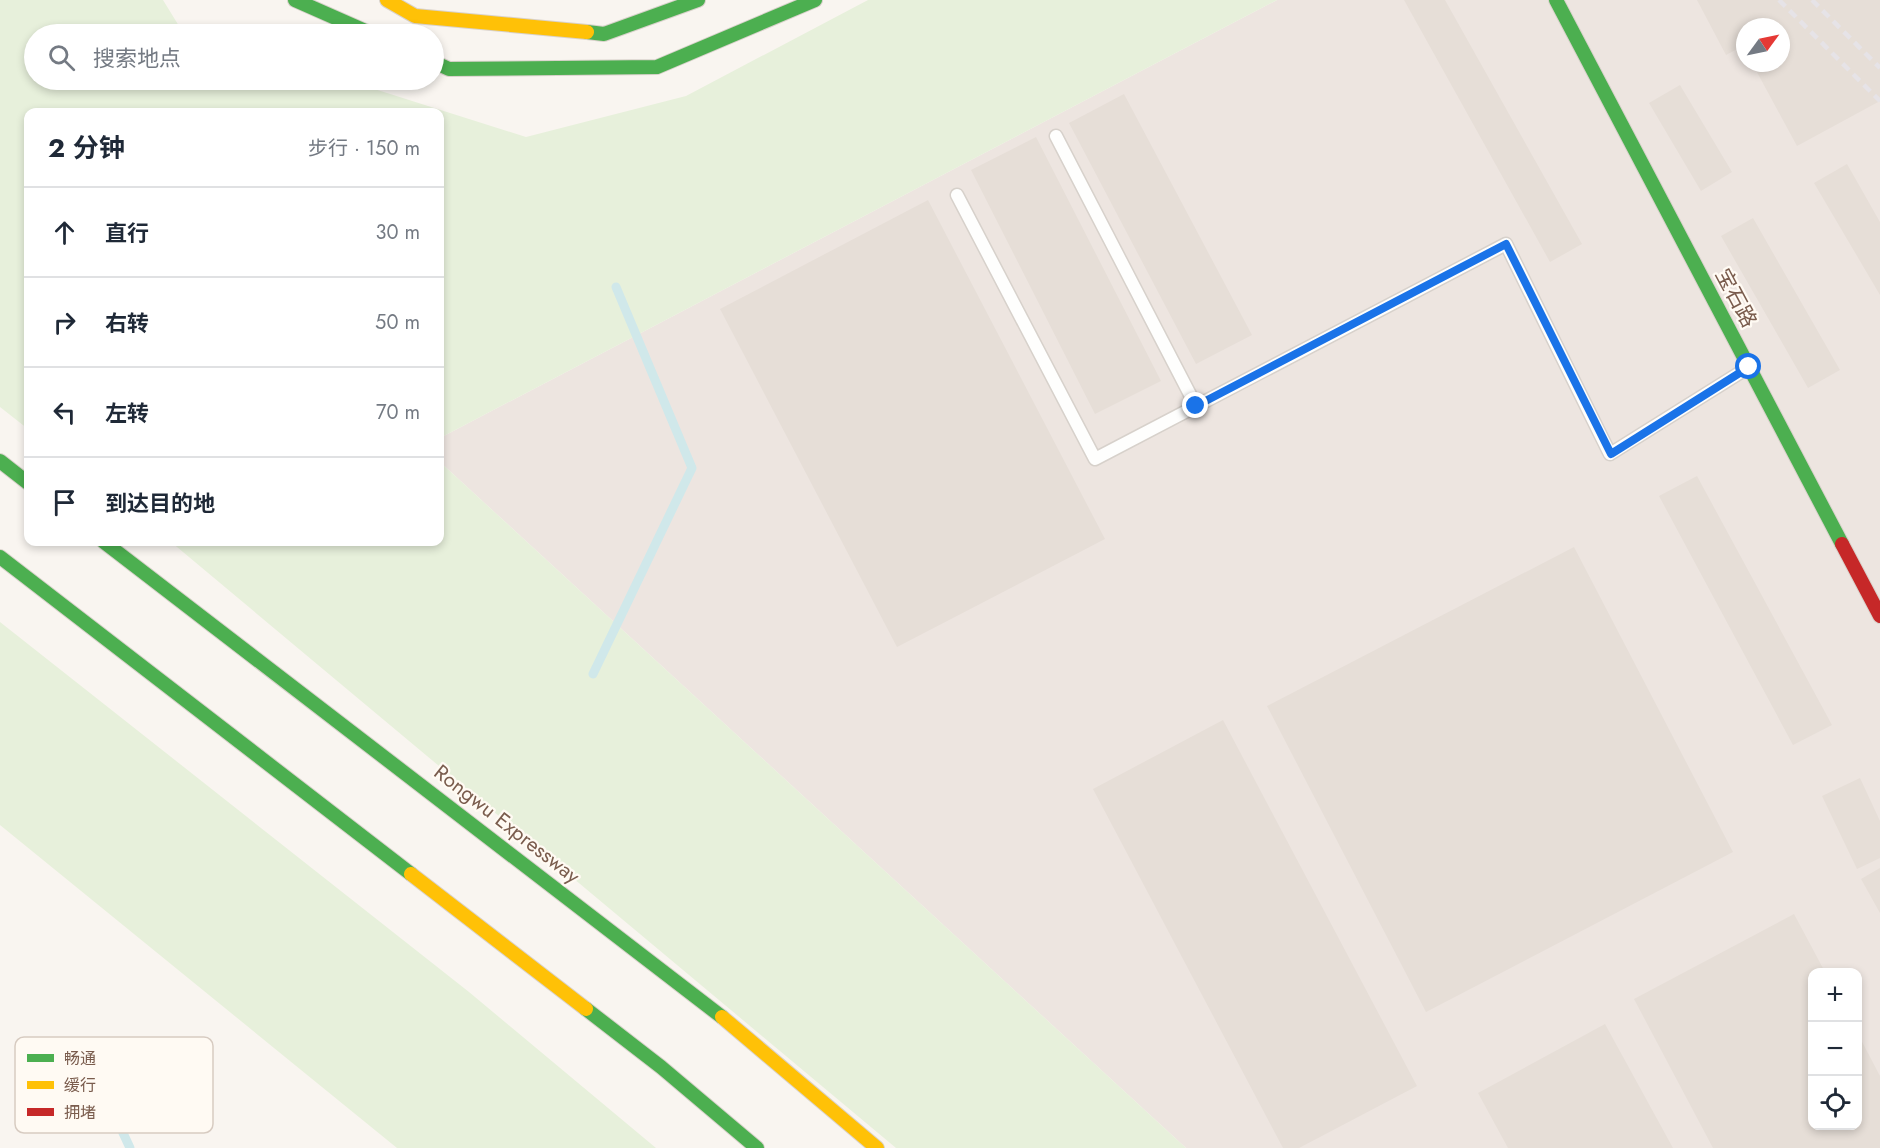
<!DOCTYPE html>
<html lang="zh">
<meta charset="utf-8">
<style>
:root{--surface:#fff;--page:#f2f2f3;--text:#1f2937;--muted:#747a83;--line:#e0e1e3}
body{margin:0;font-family:Jost,"Noto Sans SC",sans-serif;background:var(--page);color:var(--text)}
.controls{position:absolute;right:18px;bottom:18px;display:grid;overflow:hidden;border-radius:12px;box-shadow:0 3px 9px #0003}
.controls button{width:54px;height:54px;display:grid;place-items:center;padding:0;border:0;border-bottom:2px solid var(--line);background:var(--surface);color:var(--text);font:30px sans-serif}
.compass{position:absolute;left:1736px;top:18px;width:54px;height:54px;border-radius:50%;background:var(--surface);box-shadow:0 3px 9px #0003;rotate:57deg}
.stop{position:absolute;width:18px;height:18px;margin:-14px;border:4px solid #1a73e8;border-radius:50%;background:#fff}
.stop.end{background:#1a73e8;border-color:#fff;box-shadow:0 2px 6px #0008}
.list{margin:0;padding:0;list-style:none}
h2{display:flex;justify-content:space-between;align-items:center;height:78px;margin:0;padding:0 24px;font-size:26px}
h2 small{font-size:20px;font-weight:400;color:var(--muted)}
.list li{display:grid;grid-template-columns:39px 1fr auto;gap:18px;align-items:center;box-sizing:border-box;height:90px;padding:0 24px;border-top:2px solid var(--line)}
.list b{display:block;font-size:22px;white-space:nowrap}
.list em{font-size:20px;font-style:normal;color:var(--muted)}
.icon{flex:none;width:33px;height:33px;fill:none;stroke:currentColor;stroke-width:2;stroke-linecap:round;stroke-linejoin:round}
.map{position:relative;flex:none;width:1880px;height:1148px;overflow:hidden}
.search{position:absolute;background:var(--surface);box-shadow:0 3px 9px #0003;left:24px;top:24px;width:420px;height:66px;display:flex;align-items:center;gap:15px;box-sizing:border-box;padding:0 21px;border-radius:33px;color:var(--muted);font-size:22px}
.panel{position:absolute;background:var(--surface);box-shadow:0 3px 9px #0003;left:24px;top:108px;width:420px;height:438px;border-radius:12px}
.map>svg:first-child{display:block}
</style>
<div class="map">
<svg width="1880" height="1148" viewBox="0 0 1880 1148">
<rect width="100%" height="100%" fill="#f9f5f0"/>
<path fill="#ede5e0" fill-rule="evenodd" d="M1277,0H1880V1148H1186L440,462V438ZM1745,27H1781V63H1745ZM1812,972H1858V1126H1812Z"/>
<path fill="#e7f0db" d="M0,0H163L179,26L205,34H34V80H346L526,137L686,96L868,0H1277L440,438V112H28V429L0,407Z
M440,462L1186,1148H896L171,542H440Z
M0,622L469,992L656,1148H397L0,825Z"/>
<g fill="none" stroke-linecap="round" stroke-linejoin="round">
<path stroke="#d0e8ea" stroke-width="9" d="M593,674L692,468L616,287
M85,1051L130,1148"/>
</g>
<path fill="#e6ded7" d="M1404,0H1445L1582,244L1550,262Z
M1697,0H1880V101L1797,146L1752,63H1781V27H1745V50L1743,46L1726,55Z
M1680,85L1732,172L1701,191L1649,103Z
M1124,94L1252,335L1196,364L1069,123Z
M1036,137L1161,381L1095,414L971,170Z
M1847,164L1880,222V295L1814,183Z
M928,200L1105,539L897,647L720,309Z
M1753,218L1840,370L1808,388L1721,236Z
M1697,476L1832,725L1793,745L1659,496Z
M1574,547L1733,852L1426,1012L1267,706Z
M1223,720L1417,1086L1299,1148H1283L1093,789Z
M1860,778L1880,821V858L1857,869L1822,796Z
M1880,868V913L1861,879Z
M1794,914L1825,972H1812V1126H1858V1034L1880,1076V1148H1713L1634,999Z
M1605,1024L1673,1148H1508L1478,1093Z"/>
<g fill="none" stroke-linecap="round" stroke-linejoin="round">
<defs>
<path id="lane" d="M1056,136L1196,406
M957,195L1095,459L1506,244L1610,454L1749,367"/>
<path id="fast" d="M295,0L372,34
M1556,0L1842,544
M587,32L604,34L698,0
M434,62L449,69L657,67L815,0
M0,461L28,483
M104,542L722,1017
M0,557L411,874
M586,1009L661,1067L757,1148"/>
<path id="slow" d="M387,0L415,16L587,32
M411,874L586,1009
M722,1017L877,1148"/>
<path id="jam" d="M1842,544L1880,616"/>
</defs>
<use href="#lane" stroke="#d7d1cb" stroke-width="15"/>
<use href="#fast" stroke="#d9d2cb" stroke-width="16"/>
<use href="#slow" stroke="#d9d2cb" stroke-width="16"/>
<use href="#jam" stroke="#d9d2cb" stroke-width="16"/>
<use href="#lane" stroke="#fefefd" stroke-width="12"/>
<use href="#fast" stroke="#4caf50" stroke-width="14"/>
<use href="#slow" stroke="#ffc107" stroke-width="14"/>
<use href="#jam" stroke="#c62828" stroke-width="14"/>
<path stroke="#e6e3e7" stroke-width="4.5" stroke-dasharray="9 6" stroke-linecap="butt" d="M1779,0L1880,101
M1812,0L1880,68"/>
</g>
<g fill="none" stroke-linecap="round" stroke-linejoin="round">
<path stroke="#1a73e8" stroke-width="8" d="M1196,406L1506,244L1611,454L1749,367"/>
</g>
<g text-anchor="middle" stroke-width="4.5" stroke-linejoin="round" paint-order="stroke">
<g font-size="21" fill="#7a5c4d" stroke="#fffaf3">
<text transform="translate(1736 298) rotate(62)" y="7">宝石路</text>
<text transform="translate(507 824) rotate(38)" y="7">Rongwu Expressway</text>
</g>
</g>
<rect x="15" y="1037" width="198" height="96" rx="9" fill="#fffaf3" stroke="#d7cbc1" stroke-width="1.5"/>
<rect x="27" y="1054" width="27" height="8" fill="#4caf50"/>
<rect x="27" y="1081" width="27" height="8" fill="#ffc107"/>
<rect x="27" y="1108" width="27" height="8" fill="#c62828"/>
<g font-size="16" fill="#7a5c4d">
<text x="64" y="1064">畅通</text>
<text x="64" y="1091">缓行</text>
<text x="64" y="1118">拥堵</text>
</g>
</svg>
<div class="controls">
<button>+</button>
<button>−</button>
<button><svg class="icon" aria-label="locate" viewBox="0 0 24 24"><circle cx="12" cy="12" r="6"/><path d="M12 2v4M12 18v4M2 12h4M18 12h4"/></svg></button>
</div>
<svg class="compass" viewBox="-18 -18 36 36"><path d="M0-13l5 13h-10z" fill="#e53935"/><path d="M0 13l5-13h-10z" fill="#747a83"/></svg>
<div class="stop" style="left:1749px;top:367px"></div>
<div class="stop end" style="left:1196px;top:406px"></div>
<div class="search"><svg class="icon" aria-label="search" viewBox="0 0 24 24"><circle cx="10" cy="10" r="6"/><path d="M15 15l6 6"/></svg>搜索地点</div>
<section class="panel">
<h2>2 分钟<small>步行 · 150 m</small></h2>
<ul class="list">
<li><svg class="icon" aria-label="ahead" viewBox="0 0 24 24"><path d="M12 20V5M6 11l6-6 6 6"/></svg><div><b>直行</b></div><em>30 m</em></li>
<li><svg class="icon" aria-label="right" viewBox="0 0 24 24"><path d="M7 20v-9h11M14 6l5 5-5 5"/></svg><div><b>右转</b></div><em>50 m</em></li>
<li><svg class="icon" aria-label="left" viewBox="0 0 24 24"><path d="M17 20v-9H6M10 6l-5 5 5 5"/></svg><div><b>左转</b></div><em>70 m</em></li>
<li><svg class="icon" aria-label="arrive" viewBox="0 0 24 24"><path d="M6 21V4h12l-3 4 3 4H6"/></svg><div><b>到达目的地</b></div></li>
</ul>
</section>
</div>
